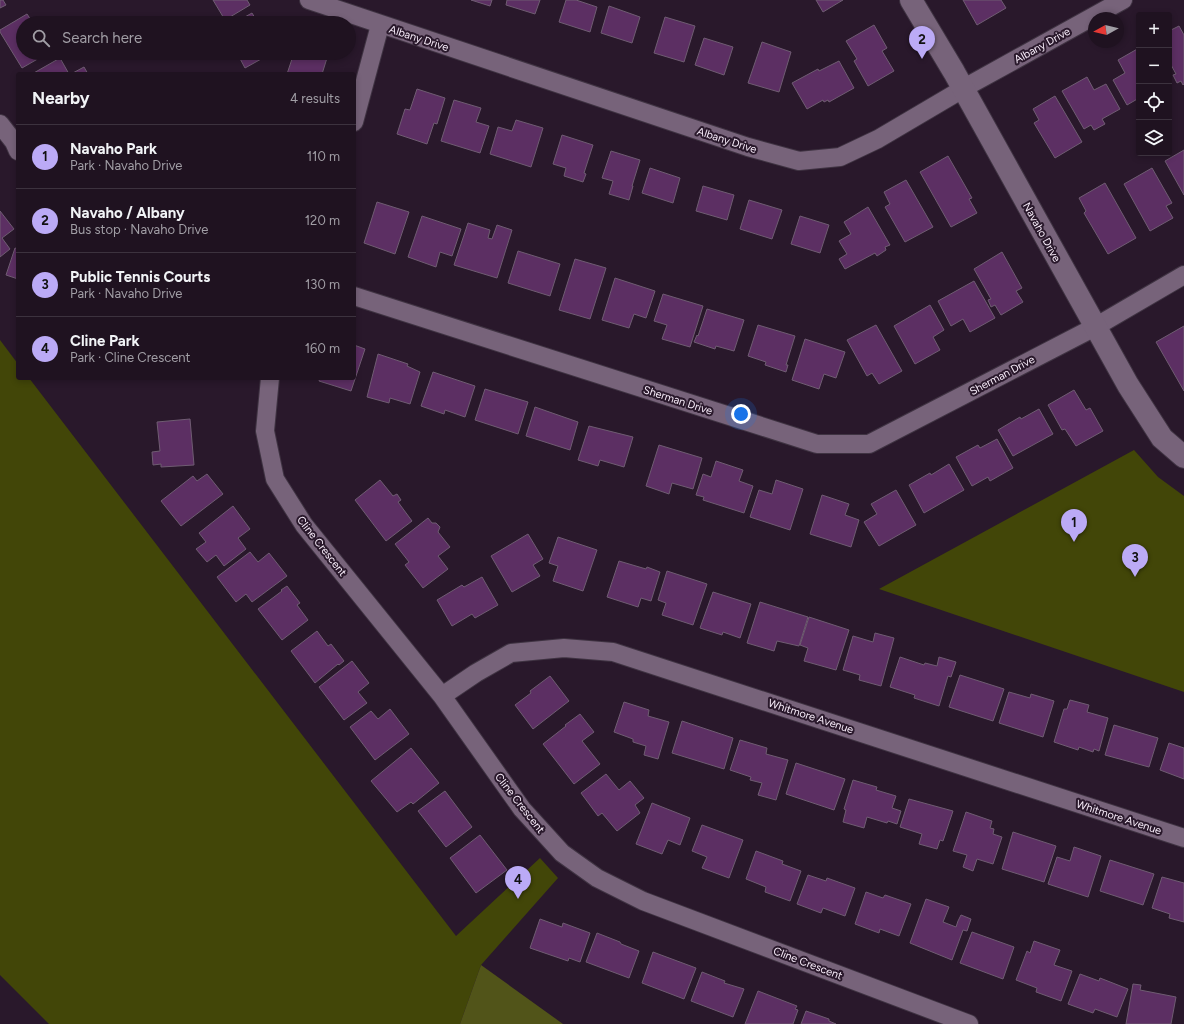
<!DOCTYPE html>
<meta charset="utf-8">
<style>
:root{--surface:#1f1220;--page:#2c202d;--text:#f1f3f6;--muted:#a19ea5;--line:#3c323e;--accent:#bbaaf6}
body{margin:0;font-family:Figtree,sans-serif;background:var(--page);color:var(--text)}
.controls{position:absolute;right:12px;top:12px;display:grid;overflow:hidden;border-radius:4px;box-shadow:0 2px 6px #0003}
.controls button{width:36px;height:36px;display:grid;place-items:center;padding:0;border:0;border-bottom:1px solid var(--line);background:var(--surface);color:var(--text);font:20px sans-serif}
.compass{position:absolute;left:1088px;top:12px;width:36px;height:36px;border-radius:50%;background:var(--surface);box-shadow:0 2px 6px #0003;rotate:262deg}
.you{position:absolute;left:741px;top:414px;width:14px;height:14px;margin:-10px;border:3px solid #fff;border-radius:50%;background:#1a73e8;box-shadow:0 0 0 6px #1a73e833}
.badge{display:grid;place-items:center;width:26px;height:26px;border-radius:50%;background:var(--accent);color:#111;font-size:13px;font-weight:700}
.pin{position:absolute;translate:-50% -33px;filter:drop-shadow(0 1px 2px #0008)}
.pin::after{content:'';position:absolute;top:21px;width:14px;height:12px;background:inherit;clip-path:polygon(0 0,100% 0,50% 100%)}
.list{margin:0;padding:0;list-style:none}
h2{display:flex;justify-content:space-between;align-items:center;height:52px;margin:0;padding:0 16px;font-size:17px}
h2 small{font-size:13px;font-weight:400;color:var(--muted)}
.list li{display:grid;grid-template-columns:26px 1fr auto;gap:12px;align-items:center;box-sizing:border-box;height:64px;padding:0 16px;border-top:1px solid var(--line)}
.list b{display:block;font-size:15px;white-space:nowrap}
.list p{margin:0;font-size:13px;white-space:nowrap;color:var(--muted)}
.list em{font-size:13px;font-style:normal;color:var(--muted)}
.icon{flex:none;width:22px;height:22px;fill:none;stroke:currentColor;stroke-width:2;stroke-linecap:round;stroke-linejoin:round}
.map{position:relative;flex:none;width:1184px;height:1024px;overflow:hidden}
.search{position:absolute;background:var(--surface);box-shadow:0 2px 6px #0003;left:16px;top:16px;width:340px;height:44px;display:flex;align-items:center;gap:10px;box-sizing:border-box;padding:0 14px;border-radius:22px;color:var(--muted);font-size:15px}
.panel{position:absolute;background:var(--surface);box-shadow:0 2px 6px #0003;left:16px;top:72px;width:340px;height:308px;border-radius:4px}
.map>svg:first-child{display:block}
</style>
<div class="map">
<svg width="1184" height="1024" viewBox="0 0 1184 1024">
<rect width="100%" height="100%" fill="#29182b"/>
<path fill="#424608" d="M0,340L18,364V378H29L456,936L540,858L558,878L481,965L460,1024H49L0,975Z
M1134,450L1158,477L1184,496V692L879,589Z"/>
<path fill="#515419" d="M481,965L563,1024H460Z"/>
<path fill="#5c2f63" stroke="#6f5c72" d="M0,0H3L6,5L0,8Z
M213,0H247L250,5L225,20Z
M471,0H492L490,6Z
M507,0H540L535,14L506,5Z
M566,0H576L597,7L590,32L559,22Z
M816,0H843L823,12Z
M963,0H1001L1006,8L977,25Z
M609,6L640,17L632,43L601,33Z
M252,13L258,23H234Z
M27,14L33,23H23V53H48L22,68L0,32V30Z
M665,17L695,26L684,62L654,53Z
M874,25L887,48L882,51L894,71L868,86L854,61L857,59L846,41Z
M1179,26L1184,35V84L1183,85L1181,81L1177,83L1173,75L1176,74L1169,61V31Z
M704,38L733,47L724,75L695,65Z
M762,42L791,52L779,92L748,83Z
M1139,48V98L1127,105L1113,80L1125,73L1118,60Z
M237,53H272L245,68Z
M294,53H311L327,58L322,74H287Z
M60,58L69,74H32Z
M839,61L854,88L829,102L828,100L824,102L823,100L807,109L792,83L818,69L819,71Z
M84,67L88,74H71Z
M1087,77L1094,90L1106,84L1120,109L1102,119L1105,124L1094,130L1091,125L1084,129L1062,91Z
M417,89L445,98L437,124L434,123L427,144L397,134L405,109L410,110Z
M1055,96L1082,142L1055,158L1034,123L1039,120L1033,109Z
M454,100L481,108L476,122L489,126L480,153L441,141Z
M516,120L543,128L531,167L490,154L498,127L512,131Z
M562,135L593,145L584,173L586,174L583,182L564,176L566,168L553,164Z
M1184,150V195L1165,161Z
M611,151L640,160L632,186H633L629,200L609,194L613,181L602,178Z
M948,156L972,198L969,199L977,213L951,227L920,172Z
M650,168L680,178L673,203L642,193Z
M1152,168L1172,203L1166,206L1173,218L1150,231L1124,184Z
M906,180L933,227L905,242L885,207L890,204L884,192Z
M1105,183L1136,238L1108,254L1084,213L1086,211L1079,198Z
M703,186L734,195L727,220L696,211Z
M749,200L782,210L772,239L740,229Z
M377,202L409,212L395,254L364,243Z
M868,207L890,245L885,247L886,250L877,256L875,253L845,269L839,259L847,254L839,241L851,234L844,222Z
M0,211L14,229L2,238L10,249L0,257Z
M422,216L461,229L452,256L440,252L436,267L408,257Z
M800,216L829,225L820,253L791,244Z
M468,223L490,230L488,238L492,239L497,225L512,230L497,278L454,265Z
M15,248L18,249V279L6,275Z
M518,251L560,264L550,296L508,283Z
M1002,252L1022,288L1016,291L1023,302L1001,315L995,305L991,307L988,300L991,299L974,269Z
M575,259L606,268L590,319L559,310Z
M615,278L655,291L646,318L634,314L629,328L602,320Z
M974,281L995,318L970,332L963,319L951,326L938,301Z
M663,294L703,306L690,347L662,339L667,325L654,321Z
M930,305L944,330L933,337L940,350L915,364L894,326Z
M707,309L744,320L734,351L716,346L715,349L694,342L697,335L698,336Z
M758,325L795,336L786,365H788L786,372L765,365L766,362L748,356Z
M876,325L902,371L879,384L872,373L867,376L847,340Z
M1184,326V391L1156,342Z
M805,339L845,352L836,378L824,374L819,389L792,380Z
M354,345L365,349L351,391L319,381L320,378H354Z
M378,354L408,364L407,366L420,372L410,404L390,398L389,403L367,397Z
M433,372L475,386L465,417L445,410L444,414L421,406Z
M485,389L528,402L518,434L475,420Z
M1074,390L1086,410L1090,408L1103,431L1076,446L1065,429L1062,430L1048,405Z
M535,407L578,422L570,450L526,436Z
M1039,409L1053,434L1013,456L998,430L1020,417L1021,419Z
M190,419L194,465L161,467V464L153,465L152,452L160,451L157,422Z
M589,426L633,437L624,467L600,460L598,466L578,460Z
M997,439L1013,468L990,481L988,477L972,486L956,457L978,445L980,448Z
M659,445L702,458L693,489L672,483L669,494L646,486Z
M716,461L743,470L739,481L753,486L744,513L703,500L704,497L696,495L703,474L711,477Z
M949,464L964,490L924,513L909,485L930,473L931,475Z
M207,474L223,494L181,526L161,501L193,476L197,481Z
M380,480L393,496L397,494L401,500L398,502L412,521L386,541L355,500Z
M776,480L803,489L790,530L750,517L759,490L772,494Z
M896,490L916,525L879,546L864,522L877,514L871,504Z
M822,495L849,504L845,515L859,520L851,547L810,534Z
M233,506L250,529L238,538L246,549L224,566L216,555L207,562L196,549L206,542L199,533Z
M428,518L432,523H436L440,527L438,532L450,547L438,556L448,569L423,588L405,565L409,562L395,544Z
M528,534L543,559L533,565L540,576L512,592L491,556Z
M558,537L597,550L583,591L553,581L558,566L549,563Z
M250,552L258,562L269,553L287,576L252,602L246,594L236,602L217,577Z
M619,561L646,569L647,567L660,572L651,601L641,598L638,607L607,597Z
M667,571L707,584L693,625L662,615L666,603L658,600Z
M482,577L498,605L475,618L472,614L452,626L437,600L462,585L464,587Z
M287,586L300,603L297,605L308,620L282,640L258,609L282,591L281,590Z
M713,592L751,604L740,638L723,632L722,635L700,628Z
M760,602L808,617L799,646L777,641L774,651L747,643Z
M809,617L849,630L836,670L804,661L808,648L800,645Z
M317,631L328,646L331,644L344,661L339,665L338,664L315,683L291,651Z
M875,633L894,638L881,686L859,680L860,675L843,670L853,636L873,642Z
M900,657L924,665L925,663L937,666L939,657L956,662L951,677L948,676L939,706L914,698L915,695L890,687Z
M352,661L369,683L358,692L367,703L344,720L319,687Z
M960,675L1004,689L993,721L949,707Z
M550,676L569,701L533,729L515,705L531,693L530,691Z
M1009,692L1030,698L1031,694L1054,701L1043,737L999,723Z
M1070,700L1089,705L1087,712L1108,718L1099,751L1094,749L1093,752L1079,747L1078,750L1054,742L1064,709H1067Z
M624,702L649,710L648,716L669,722L658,759L644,755L646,746L633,742V739L614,732Z
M390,709L409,734L375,760L350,727L371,711L378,719Z
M580,714L594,732L582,741L600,764L574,784L543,744L566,726L565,725Z
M682,721L733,738L724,769L672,753Z
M1114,725L1158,738L1149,767L1105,755Z
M740,740L767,748L766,754L788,760L776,800L758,795L762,783L750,780L751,777L730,770Z
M1169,743L1184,748V779L1160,770Z
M411,748L439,783L413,804L411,802L397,812L371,781Z
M796,763L845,779L834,810L786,794Z
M606,774L619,790L630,781L644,798L635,805L640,813L617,831L602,813L598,816L581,793Z
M853,780L877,787L876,790L896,796L892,808L901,811L897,824L888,821L887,823L867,817L864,828L843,822L846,810L844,809Z
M445,791L472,827L446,847L418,811Z
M909,799L953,811L943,841L940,840L937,849L919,844L922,834L900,827Z
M652,803L690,818L680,845L668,840L662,854L636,844Z
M966,812L992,821L990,828L994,829L993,834L1002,837L993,864L977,859L973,871L963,867L967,855L953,851Z
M702,825L743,840L729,878L702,868L707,857L692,851Z
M1013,832L1056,846L1044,882L1002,869Z
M480,835L507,870L476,893L450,858Z
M1074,847L1101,856L1088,897L1048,884L1057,857L1070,861Z
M756,851L783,861L782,864L801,871L790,901L765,892L766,887L746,879Z
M1110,860L1154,874L1143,905L1100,891Z
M808,875L826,881L827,878L855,888L845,916L823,908L821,913L797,904Z
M1162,877L1184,883V922L1169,918L1170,914L1152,908Z
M866,892L883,898L885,895L911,904L899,936L880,929L879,933L855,924Z
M926,899L949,907L943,922L956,927L958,921L961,915L971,919L967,931L963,930L952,960L910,943Z
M540,919L562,927L563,923L590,933L580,962L569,958L568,961L530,948Z
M972,932L1014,947L1003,979L960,963Z
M597,933L620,942L621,944L639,951L629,978L586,962Z
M1034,941L1060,950L1054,965L1072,971L1061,1001L1036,992L1037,988L1016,980L1027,951L1030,953Z
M653,952L696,968L684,999L642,983Z
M702,972L725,981L724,983L744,989L733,1017L691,1001Z
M1080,974L1099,981L1100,978L1128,989L1117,1017L1095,1009L1093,1013L1068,1004Z
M1133,984L1141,985L1140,990L1176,997L1171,1024H1126Z
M758,991L797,1006L795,1009L798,1010L793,1024H745Z
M806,1011L829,1019V1021L836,1024H801Z"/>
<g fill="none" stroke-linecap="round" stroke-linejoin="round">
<defs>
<path id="minor" d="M309,0L748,147L799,161L840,157L878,139L973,83L1123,0
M354,122L380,25
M0,124L14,142L18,151
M354,296L817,444H869L1095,327L1184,275
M270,378L265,431L275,479L304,525L442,696L522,809L562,853L597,878L643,901L969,1024
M442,696L476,673L511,653L564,648L613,652L1184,838"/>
<path id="tertiary" d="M911,0L954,72L1128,385L1162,438L1184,457"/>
</defs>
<use href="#minor" stroke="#3f3342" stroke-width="20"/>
<use href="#tertiary" stroke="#3f3342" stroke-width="24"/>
<use href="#minor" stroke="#77637a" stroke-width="18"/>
<use href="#tertiary" stroke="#77637a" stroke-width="22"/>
</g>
<g text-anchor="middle" stroke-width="4" stroke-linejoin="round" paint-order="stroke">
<g font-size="11" fill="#f9eefb" stroke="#29182b">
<text transform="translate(419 38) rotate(18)" y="4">Albany Drive</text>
<text transform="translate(1042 45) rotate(-29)" y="4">Albany Drive</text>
<text transform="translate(727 140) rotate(18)" y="4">Albany Drive</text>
<text transform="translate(1042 232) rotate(61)" y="4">Navaho Drive</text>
<text transform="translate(1002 375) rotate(-28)" y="4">Sherman Drive</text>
<text transform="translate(678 400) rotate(18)" y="4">Sherman Drive</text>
<text transform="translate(322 546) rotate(52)" y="4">Cline Crescent</text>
<text transform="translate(811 716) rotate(18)" y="4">Whitmore Avenue</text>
<text transform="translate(520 803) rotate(52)" y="4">Cline Crescent</text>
<text transform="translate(1119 817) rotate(18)" y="4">Whitmore Avenue</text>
<text transform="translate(808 963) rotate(21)" y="4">Cline Crescent</text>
</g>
</g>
</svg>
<div class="controls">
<button>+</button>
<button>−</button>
<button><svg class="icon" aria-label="locate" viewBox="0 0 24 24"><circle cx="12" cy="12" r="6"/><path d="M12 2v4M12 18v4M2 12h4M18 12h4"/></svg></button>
<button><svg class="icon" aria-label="layers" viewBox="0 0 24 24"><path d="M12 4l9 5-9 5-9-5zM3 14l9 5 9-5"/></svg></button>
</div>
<svg class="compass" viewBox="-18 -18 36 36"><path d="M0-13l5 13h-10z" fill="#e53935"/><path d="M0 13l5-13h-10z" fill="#a19ea5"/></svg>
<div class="you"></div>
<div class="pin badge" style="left:1074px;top:542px">1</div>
<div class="pin badge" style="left:922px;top:59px">2</div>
<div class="pin badge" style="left:1135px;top:577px">3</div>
<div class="pin badge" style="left:518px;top:899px">4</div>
<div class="search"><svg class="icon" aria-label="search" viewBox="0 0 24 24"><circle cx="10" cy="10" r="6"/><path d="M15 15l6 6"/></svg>Search here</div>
<section class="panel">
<h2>Nearby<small>4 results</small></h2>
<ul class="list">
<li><span class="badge">1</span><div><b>Navaho Park</b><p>Park · Navaho Drive</p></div><em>110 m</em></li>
<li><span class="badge">2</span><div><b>Navaho / Albany</b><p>Bus stop · Navaho Drive</p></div><em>120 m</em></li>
<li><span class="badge">3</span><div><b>Public Tennis Courts</b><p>Park · Navaho Drive</p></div><em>130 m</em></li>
<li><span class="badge">4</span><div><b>Cline Park</b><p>Park · Cline Crescent</p></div><em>160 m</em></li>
</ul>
</section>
</div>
